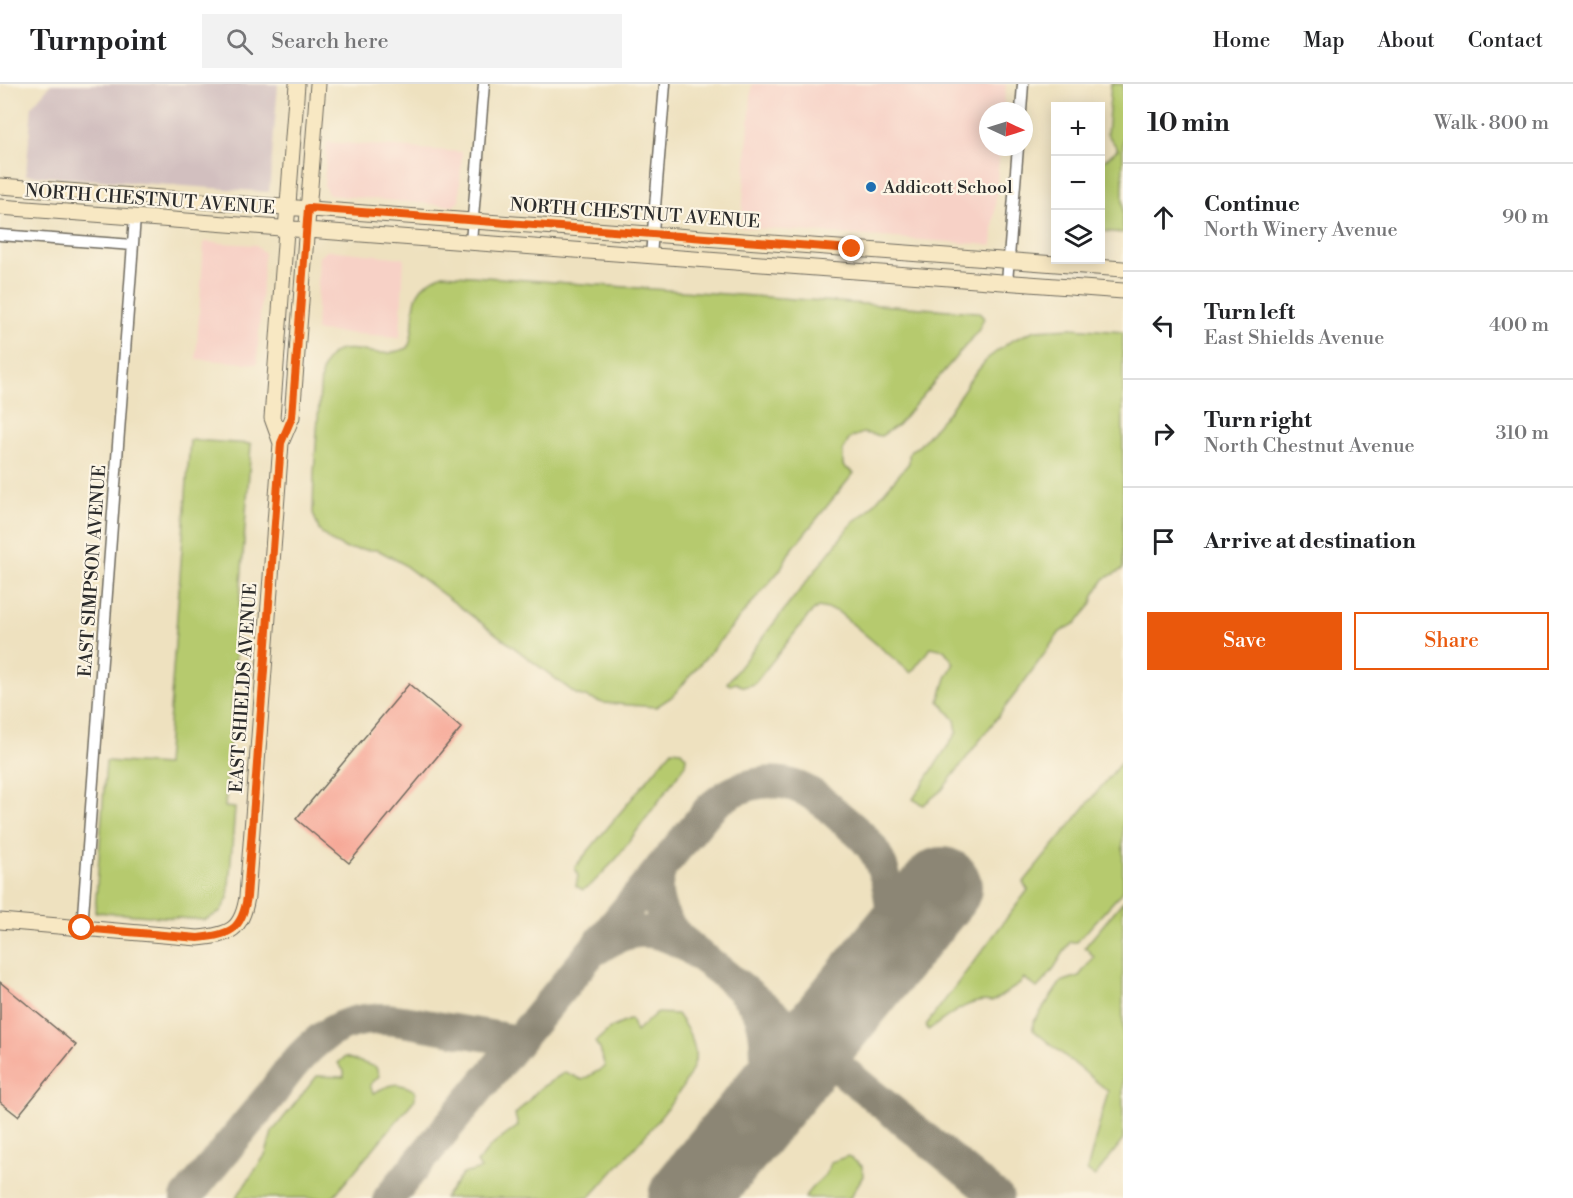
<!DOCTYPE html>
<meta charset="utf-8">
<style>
:root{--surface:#fff;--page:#f2f2f2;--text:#202124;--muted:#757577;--line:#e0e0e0;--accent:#ea580c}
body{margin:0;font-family:"Libre Bodoni",serif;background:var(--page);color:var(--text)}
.controls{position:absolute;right:18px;top:18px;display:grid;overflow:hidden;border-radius:0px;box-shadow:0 3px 15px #0003}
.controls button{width:54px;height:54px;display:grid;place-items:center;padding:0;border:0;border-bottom:2px solid var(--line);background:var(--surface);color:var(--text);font:30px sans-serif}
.compass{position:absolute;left:979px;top:18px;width:54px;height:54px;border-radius:50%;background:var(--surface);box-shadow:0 3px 15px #0003;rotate:94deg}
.stop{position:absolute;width:18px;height:18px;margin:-14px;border:4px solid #ea580c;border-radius:50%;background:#fff}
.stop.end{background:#ea580c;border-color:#fff;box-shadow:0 2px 6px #0008}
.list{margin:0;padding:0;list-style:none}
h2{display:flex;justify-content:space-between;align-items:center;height:78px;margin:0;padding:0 24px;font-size:26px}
h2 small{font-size:20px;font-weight:400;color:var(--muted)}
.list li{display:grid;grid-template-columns:39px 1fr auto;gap:18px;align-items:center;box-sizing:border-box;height:108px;padding:0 24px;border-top:2px solid var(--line)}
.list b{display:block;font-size:22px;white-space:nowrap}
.list p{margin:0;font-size:20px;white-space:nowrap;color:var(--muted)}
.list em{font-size:20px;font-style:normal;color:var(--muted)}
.actions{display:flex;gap:12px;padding:18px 24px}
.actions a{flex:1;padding:14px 0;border:2px solid var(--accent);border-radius:0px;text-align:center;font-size:21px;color:var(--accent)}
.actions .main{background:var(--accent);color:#fff}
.icon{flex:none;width:33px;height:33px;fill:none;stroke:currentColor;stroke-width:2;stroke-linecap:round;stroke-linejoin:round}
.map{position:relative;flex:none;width:1123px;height:1114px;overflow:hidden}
header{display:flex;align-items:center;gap:36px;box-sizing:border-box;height:84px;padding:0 30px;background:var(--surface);border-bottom:2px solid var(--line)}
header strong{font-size:28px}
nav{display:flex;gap:33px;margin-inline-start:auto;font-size:21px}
.search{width:420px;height:54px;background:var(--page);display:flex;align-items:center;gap:15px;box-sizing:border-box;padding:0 21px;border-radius:0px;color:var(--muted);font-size:22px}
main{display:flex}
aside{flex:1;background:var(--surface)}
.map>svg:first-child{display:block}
</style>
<header>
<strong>Turnpoint</strong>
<div class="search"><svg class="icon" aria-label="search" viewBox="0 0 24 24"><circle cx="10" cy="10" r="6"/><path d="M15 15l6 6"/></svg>Search here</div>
<nav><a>Home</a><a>Map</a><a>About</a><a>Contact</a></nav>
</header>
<main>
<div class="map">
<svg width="1123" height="1114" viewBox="0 0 1123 1114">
<rect width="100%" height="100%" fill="#fcf5e5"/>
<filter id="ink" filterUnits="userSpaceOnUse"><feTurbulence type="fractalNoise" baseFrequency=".0167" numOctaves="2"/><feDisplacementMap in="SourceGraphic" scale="12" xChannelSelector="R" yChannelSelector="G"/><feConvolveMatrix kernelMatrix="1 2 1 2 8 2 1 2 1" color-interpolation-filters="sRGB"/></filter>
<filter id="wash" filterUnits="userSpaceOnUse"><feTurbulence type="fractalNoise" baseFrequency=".008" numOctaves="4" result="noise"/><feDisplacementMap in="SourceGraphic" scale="24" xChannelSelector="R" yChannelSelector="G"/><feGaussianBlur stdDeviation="1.35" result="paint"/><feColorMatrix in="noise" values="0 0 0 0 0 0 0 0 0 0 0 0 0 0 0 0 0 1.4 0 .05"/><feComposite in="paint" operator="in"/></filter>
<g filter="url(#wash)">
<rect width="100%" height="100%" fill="#eee1bf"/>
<path fill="#f7d1c6" d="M752,0H1006L1003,27H988V63H1000L992,161L741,143Z
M327,58L462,68L459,117L453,122L329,111L324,102Z
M204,158L256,161L264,169L257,280L196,275Z
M328,166L404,174L400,253L316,247L319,172Z"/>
<path fill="#d2bfbf" d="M51,0H278L269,108L26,91L32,22Z"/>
<path fill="#b6ca6e" stroke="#707a4c" stroke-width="1.5" d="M1111,0H1123V149L1101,147V79L1118,65L1107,50Z
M443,190L978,228L984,234L978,247L898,341L881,352L863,349L850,354L843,366V382L854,389L789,469L780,486L673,612L656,623L603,619L576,610L400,478L378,466L347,465L329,456L319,446L313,429L314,389L321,292C331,249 360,272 389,269C395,268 402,266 408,264C421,232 400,207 443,190Z
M1071,244L1123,248V485L1104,495L1094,511L1092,520L1076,539L1060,548L1019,605L942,706L923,721L913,715L957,648L955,636L939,617L946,594L954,579L944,566L931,563L911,589L837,527L818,523L809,531L755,599C747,603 743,604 736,599L730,601L727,599L854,437L866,429L909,379V371L911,366L919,362L950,326L970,296L988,274L1011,257L1035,246Z
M190,356L251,360L225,723L235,724L228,814L220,828L205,836L95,828L106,677L166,681Z
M672,666L681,667L686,673L685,681L617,774L591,801L583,806L576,802L578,792L575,783Z
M1123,676V807L1077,858H1070L1051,889L1037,904L1024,894L1020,900L992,918C969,913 947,934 928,946L926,941L1028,806L1023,799Z
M1123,817V1056L1095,1092L1087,1087L1108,1007L1033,946V939L1061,898L1079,892L1094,873L1085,863Z
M656,929L677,930C686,943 697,959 695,976C690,1008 613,1087 589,1114H444L463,1090L481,1085L477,1079L490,1063L518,1042L515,1031L539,1005L565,988L582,996L605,983L600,965L595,958L611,944L631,935L636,948Z
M345,973L376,983L379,992L370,1001L373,1009C391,1000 396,996 415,1007V1015L332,1114H236L266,1070L272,1048L317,992L344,993V987L338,979Z
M848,1072L862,1082L863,1092L850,1114H805C811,1098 826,1098 831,1078Z"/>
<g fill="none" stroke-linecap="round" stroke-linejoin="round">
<path stroke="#8c8675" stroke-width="32" d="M661,783C660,789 657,796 657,802C655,824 671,849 688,861
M597,865C646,830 678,854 719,886C734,898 755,916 761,934C767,954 768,987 761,1007C757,1020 750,1032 745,1045
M738,901L998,1114
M186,1114L273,1008C291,981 317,949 350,939C379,930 408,938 436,943C464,948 491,952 518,957
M389,1114L710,724C740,697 781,688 816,713C825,719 833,727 841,734C855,746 870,757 878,774C892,803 894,838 889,869"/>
<path stroke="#8c8675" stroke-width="80" d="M688,1114L942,803"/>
</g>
<g id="blocks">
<path fill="#f6a594" d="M409,600L461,644L349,779L296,735Z
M0,898L76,961L18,1032L0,1018Z"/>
</g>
</g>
<g filter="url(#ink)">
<use href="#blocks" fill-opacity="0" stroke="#6f6b5f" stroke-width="1.5"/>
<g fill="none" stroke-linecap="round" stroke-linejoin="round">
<defs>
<path id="street" d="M1021,27L1023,0
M0,151L133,161
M471,158L484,0
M651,172L665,0
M1007,198L1018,63
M82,844L135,133"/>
<path id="secondary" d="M0,102L1123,185
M0,123L1123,207
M281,359L272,334L297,0
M0,837L198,854C230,851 242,846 247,813L281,359L292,333L318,0"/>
</defs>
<use href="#street" stroke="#6f6b5f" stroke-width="13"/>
<use href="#secondary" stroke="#6f6b5f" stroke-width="17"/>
<use href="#street" stroke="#fff" stroke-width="10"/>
<use href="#secondary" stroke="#f8e8c3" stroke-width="15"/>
</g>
</g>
<g fill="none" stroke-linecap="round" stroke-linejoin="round" filter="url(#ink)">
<path stroke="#ea580c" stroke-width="8" d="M82,844L198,854C230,851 242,846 247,813L281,359L292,333L308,124L852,165"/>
</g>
<circle fill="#1f6fb2" stroke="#fcf5e5" stroke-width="2" cx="871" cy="103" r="6"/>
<g text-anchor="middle" stroke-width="4.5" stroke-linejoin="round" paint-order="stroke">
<g font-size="18" fill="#2b2b2b" stroke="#fcf5e5" text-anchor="start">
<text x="883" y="109">Addicott School</text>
</g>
<g font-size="18" fill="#2b2b2b" stroke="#fcf5e5">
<text transform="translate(150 115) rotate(4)" y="6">NORTH CHESTNUT AVENUE</text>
<text transform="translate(635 129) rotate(4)" y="6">NORTH CHESTNUT AVENUE</text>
<text transform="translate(92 487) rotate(-86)" y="6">EAST SIMPSON AVENUE</text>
<text transform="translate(243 604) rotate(-86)" y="6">EAST SHIELDS AVENUE</text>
</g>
</g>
</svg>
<div class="controls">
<button>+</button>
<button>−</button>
<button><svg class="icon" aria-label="layers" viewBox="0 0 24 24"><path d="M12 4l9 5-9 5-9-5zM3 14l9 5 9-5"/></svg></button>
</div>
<svg class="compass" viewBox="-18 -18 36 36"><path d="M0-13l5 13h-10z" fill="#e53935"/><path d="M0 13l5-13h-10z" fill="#757577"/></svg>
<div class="stop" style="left:82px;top:844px"></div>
<div class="stop end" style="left:852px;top:165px"></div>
</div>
<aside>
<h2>10 min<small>Walk · 800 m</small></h2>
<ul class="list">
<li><svg class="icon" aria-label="ahead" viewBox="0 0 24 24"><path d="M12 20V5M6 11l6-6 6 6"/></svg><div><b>Continue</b><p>North Winery Avenue</p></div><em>90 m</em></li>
<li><svg class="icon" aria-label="left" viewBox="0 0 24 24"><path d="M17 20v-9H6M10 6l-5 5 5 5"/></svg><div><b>Turn left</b><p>East Shields Avenue</p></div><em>400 m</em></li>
<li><svg class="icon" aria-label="right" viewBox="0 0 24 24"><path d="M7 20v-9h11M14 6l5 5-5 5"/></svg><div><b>Turn right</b><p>North Chestnut Avenue</p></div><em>310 m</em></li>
<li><svg class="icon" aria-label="arrive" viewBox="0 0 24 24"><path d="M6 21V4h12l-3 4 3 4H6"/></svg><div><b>Arrive at destination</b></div></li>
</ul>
<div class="actions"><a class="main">Save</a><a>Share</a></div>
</aside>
</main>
